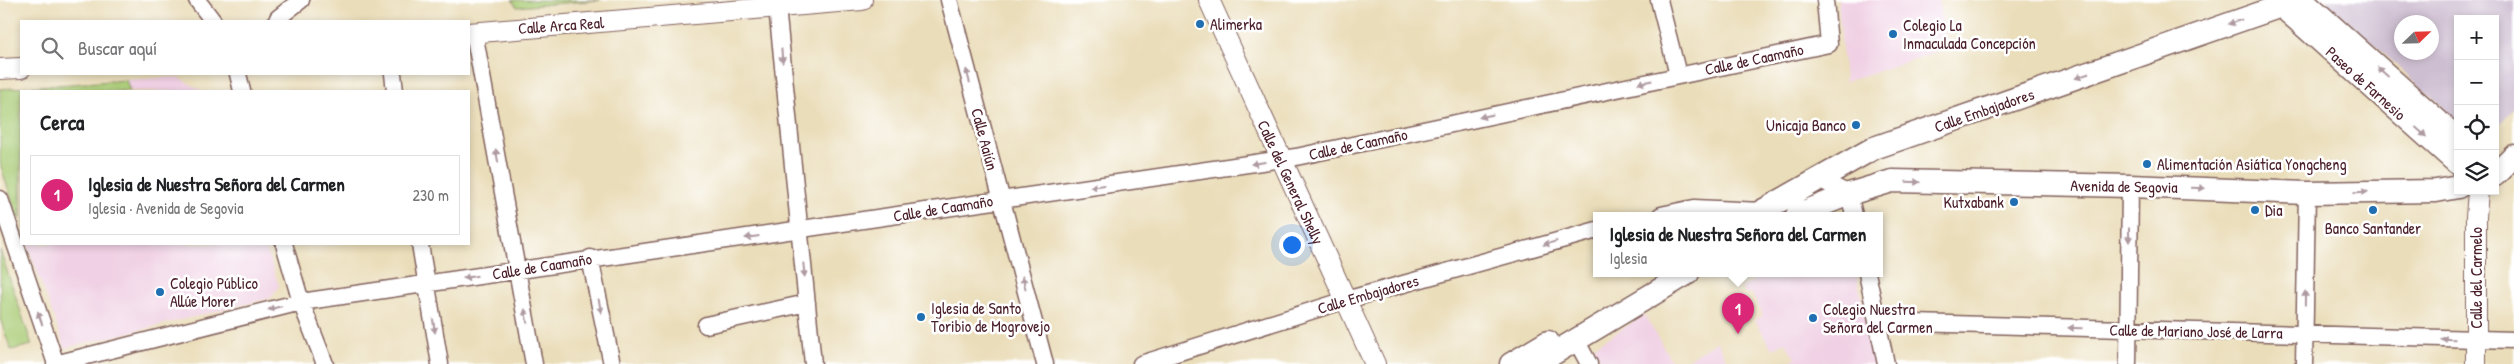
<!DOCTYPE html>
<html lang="es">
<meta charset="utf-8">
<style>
:root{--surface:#fff;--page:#f6f6f6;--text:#202124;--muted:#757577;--line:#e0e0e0;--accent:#db2777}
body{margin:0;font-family:"Patrick Hand",sans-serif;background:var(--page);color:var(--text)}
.controls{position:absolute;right:15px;top:15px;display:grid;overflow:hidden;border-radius:0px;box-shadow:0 2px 8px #0003}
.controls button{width:45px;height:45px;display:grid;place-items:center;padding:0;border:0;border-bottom:1px solid var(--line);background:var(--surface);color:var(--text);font:25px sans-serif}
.compass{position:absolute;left:2394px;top:15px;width:45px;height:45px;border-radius:50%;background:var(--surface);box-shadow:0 2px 8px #0003;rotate:67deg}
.you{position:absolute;left:1291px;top:244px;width:18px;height:18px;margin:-12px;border:4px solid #fff;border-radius:50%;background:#1a73e8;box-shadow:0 0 0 8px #1a73e833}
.badge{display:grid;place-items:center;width:32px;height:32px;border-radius:50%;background:var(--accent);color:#fff;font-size:16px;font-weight:700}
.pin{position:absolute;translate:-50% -41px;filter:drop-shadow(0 1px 2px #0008)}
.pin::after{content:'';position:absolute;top:26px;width:18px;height:15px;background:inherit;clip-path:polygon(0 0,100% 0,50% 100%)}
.popup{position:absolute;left:1593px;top:212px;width:290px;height:65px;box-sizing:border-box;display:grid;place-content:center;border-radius:0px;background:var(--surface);filter:drop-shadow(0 1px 4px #0005);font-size:16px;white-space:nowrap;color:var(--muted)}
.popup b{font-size:19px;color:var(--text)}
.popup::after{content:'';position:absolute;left:50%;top:100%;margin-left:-10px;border:10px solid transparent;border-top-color:var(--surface)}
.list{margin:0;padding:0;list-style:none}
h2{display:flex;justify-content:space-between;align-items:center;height:65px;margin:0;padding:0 20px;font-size:21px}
h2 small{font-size:16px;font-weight:400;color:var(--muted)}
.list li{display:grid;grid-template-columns:32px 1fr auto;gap:15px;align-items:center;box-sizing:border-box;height:80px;margin:0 10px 10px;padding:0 10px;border:1px solid var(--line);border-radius:0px}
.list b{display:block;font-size:19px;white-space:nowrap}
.list p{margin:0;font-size:16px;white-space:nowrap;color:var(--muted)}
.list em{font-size:16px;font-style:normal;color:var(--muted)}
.icon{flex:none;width:28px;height:28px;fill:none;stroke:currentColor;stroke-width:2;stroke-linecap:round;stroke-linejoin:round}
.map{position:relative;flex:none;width:2514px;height:364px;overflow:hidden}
.search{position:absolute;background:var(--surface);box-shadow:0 2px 8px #0003;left:20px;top:20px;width:450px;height:55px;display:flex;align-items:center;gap:12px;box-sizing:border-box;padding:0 18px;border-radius:0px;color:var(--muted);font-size:19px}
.panel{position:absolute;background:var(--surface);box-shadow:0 2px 8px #0003;left:20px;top:90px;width:450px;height:155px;border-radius:0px}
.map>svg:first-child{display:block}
</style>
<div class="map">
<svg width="2514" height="364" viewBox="0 0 2514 364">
<rect width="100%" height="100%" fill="#fff"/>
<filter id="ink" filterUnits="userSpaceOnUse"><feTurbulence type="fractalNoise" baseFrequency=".02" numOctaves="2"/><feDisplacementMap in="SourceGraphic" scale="10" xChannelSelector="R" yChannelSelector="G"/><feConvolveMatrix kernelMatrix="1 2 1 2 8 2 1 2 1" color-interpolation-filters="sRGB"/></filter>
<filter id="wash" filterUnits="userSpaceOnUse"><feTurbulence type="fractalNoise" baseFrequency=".0096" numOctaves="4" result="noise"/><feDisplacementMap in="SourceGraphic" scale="20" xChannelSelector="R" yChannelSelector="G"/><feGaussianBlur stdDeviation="1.12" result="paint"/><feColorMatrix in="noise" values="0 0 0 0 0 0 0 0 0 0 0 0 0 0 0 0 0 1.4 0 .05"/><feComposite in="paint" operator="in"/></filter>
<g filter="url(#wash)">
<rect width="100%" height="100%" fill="#eaddb9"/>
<path fill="#f0d0e4" d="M1838,0H1938L1948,48L1845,82Z
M178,77L202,91H130L126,80Z
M27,244H264L279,286L271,298L65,348Z
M1749,273H1856L1876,364H1785L1795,358L1785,342L1772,349L1755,320L1763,315L1751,293L1746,295L1742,287L1752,283Z
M1645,315L1673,364H1603L1593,347Z
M1717,342L1729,364H1680L1710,346Z"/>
<path fill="#cebed1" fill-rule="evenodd" d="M2325,0H2514V108L2495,130V19H2458V121ZM2402,22H2432V52H2402Z"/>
<path fill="#a9cb74" stroke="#7a7550" d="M512,0H600L517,7Z
M126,80L130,91H21V218L18,219L0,164V89Z
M0,250L32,345L11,350L0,319Z"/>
</g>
<g filter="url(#ink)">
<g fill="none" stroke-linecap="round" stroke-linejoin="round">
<defs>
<path id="minor" d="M197,0L213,21
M949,0L1045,364
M1659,0L1678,75
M777,7L813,364
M277,21L278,18L301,0
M474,32L534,364
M238,74L242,91
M393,74L395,91
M1819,179L1849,194L1854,215
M0,199L56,364
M1661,215L1694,208L1762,211
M284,244L301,302L325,364
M420,244L440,364
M590,258L612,364
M1867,273L1886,364
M1877,322L2514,340
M706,325L807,303
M1576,340L1589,364
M55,364L301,302L1296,157L1829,44L1825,0
M1141,364L1346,300L1597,230
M2128,364L2130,186
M2304,364L2307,193"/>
<path id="tertiary" d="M1209,0L1375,364
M469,33L862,0
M0,69L21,68
M2476,364V217L2478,191"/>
<path id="secondary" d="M2303,0L2458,139
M2276,1L2458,164
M2495,175L2514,156
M1755,215L1874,148L2281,6L2291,4L2313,9
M1797,215L1849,194L1892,181L2130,186L2307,193L2436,191L2458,187
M1511,364L1548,342
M1536,364L1688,273"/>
</defs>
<use href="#minor" stroke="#82625d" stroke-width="19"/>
<use href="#tertiary" stroke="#82625d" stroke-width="22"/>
<use href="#secondary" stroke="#82625d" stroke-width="25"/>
<use href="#minor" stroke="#fff" stroke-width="16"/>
<use href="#tertiary" stroke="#fff" stroke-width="20"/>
<use href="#secondary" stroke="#fff" stroke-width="22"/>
</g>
<defs><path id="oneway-solid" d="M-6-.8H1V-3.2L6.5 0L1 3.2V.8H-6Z" transform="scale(1.25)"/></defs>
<g fill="#ae9aa0">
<use href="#oneway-solid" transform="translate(2235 22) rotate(161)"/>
<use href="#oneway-solid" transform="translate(782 56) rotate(85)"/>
<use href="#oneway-solid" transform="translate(2383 72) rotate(-138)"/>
<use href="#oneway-solid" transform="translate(968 76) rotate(-105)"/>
<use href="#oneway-solid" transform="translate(2082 76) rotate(161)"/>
<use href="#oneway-solid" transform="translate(1645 82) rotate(168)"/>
<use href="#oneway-solid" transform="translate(1486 116) rotate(168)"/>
<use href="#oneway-solid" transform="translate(2421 132) rotate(42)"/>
<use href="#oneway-solid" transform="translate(497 156) rotate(-100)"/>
<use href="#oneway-solid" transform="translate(1258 163) rotate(172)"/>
<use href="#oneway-solid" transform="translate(1913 182) rotate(1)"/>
<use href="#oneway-solid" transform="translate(1097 186) rotate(172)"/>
<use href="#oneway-solid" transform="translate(2198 188) rotate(2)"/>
<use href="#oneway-solid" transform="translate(2361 192) rotate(-1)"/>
<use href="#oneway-solid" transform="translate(2129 235) rotate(90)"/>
<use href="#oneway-solid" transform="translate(752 237) rotate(172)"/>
<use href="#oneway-solid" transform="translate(1550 243) rotate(164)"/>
<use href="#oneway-solid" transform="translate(804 270) rotate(84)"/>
<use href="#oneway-solid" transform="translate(470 277) rotate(171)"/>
<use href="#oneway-solid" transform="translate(1024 283) rotate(-104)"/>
<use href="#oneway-solid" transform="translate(2305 298) rotate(-89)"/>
<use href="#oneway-solid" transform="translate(600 306) rotate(78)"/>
<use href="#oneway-solid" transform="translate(275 308) rotate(165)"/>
<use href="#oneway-solid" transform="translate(526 316) rotate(-100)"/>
<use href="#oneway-solid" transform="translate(40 318) rotate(-109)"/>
<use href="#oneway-solid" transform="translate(434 326) rotate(81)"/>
<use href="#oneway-solid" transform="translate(2075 328) rotate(-178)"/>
<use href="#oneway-solid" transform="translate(2448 339) rotate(-178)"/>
</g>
</g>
<g fill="#1f6fb2" stroke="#fff" stroke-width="2">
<circle cx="1200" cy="24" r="5"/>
<circle cx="1893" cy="34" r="5"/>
<circle cx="1856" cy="125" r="5"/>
<circle cx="2147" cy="164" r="5"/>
<circle cx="2014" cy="202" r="5"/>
<circle cx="2255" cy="210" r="5"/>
<circle cx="2373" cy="210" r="5"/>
<circle cx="160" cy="292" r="5"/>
<circle cx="921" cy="317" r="5"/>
<circle cx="1813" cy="318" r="5"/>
</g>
<g text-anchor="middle" stroke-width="5" stroke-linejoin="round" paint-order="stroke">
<g font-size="16" fill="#4a1f2b" stroke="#fff" text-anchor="start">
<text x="1210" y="30">Alimerka</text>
<text x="1903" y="31">Colegio La<tspan x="1903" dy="18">Inmaculada Concepción</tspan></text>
<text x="1846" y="131" text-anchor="end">Unicaja Banco</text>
<text x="2157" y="170">Alimentación Asiática Yongcheng</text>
<text x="2004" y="208" text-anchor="end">Kutxabank</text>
<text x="2265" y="216">Dia</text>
<text x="2373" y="234" text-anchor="middle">Banco Santander</text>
<text x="170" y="289">Colegio Público<tspan x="170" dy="18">Allúe Morer</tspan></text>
<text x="931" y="314">Iglesia de Santo<tspan x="931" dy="18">Toribio de Mogrovejo</tspan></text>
<text x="1823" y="315">Colegio Nuestra<tspan x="1823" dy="18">Señora del Carmen</tspan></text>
</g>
<g font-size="16" fill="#4a1f2b" stroke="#fff">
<text transform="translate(561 25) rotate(-4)" y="6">Calle Arca Real</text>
<text transform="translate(1754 59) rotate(-12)" y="6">Calle de Caamaño</text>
<text transform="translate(2366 83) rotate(42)" y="6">Paseo de Farnesio</text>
<text transform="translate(1984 110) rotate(-19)" y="6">Calle Embajadores</text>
<text transform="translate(985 139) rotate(75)" y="6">Calle Aaiún</text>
<text transform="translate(1358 144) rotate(-12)" y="6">Calle de Caamaño</text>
<text transform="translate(1291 182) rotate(65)" y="6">Calle del General Shelly</text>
<text transform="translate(2124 186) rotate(1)" y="6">Avenida de Segovia</text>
<text transform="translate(943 208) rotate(-9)" y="6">Calle de Caamaño</text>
<text transform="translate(542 266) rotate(-9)" y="6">Calle de Caamaño</text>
<text transform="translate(2476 278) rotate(-90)" y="6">Calle del Carmelo</text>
<text transform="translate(1368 294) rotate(-16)" y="6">Calle Embajadores</text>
<text transform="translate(2196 331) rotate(1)" y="6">Calle de Mariano José de Larra</text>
</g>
</g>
</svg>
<div class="controls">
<button>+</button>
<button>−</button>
<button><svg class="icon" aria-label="locate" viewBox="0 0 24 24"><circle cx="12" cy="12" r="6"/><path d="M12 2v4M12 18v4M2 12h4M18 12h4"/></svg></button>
<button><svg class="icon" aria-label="layers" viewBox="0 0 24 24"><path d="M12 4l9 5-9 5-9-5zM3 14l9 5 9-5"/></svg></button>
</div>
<svg class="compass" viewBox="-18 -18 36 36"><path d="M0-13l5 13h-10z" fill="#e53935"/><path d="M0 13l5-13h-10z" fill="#757577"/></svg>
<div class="you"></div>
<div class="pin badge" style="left:1738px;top:334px">1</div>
<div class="popup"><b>Iglesia de Nuestra Señora del Carmen</b>Iglesia</div>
<div class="search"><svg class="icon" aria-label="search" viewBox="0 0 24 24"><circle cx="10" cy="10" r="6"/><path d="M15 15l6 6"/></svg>Buscar aquí</div>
<section class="panel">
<h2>Cerca<small></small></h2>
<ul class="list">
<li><span class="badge">1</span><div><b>Iglesia de Nuestra Señora del Carmen</b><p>Iglesia · Avenida de Segovia</p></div><em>230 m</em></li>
</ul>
</section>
</div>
